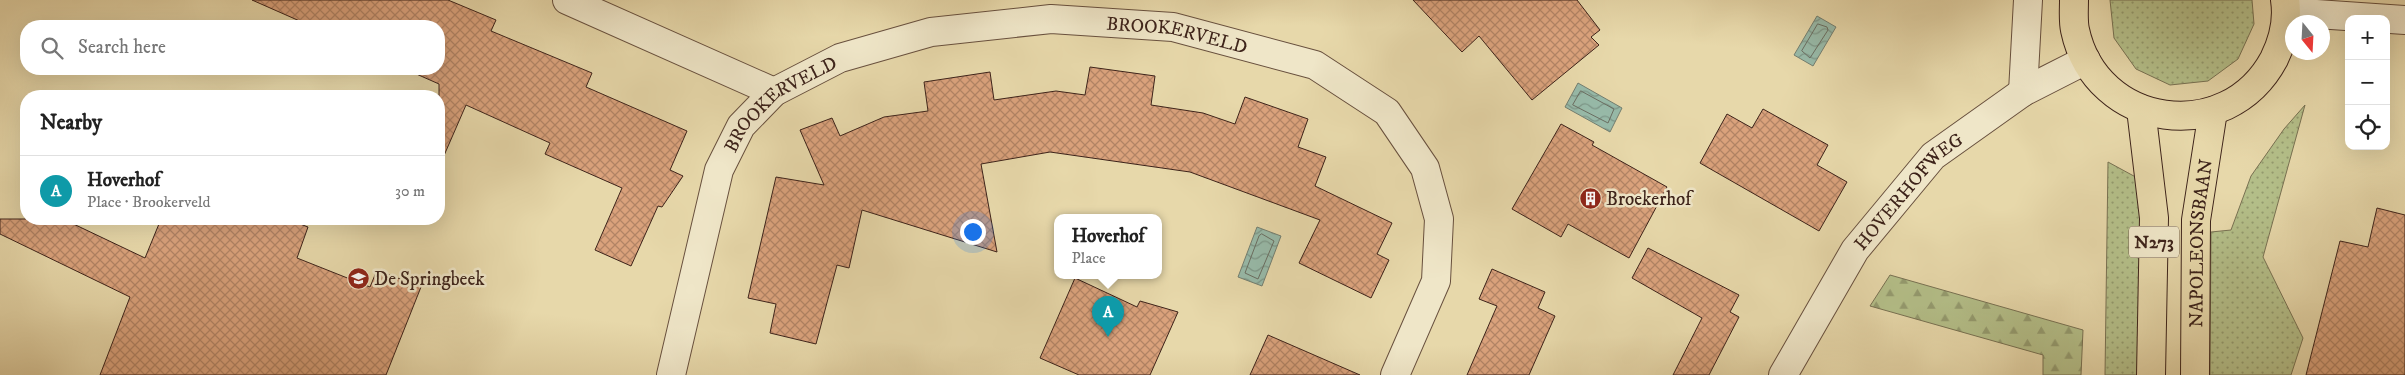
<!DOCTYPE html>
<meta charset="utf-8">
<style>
:root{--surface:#fff;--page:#f6f6f6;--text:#222;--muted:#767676;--line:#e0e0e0;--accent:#1a73e8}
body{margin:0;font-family:"IM FELL DW Pica",serif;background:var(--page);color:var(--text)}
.controls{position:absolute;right:15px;top:15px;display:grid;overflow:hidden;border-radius:10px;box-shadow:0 5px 20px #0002}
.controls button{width:45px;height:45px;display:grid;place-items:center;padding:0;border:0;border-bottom:1px solid var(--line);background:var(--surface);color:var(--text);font:25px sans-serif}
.compass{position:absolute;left:2285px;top:15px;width:45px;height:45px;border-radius:50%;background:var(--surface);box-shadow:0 5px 20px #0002;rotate:162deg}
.you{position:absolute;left:972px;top:231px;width:18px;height:18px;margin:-12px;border:4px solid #fff;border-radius:50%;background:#1a73e8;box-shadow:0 0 0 8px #1a73e833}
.badge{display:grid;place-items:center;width:32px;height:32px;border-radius:50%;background:var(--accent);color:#fff;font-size:16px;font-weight:700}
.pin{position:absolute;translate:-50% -41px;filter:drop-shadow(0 1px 2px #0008)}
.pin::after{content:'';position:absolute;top:26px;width:18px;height:15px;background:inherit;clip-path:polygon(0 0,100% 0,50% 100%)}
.popup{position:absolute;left:1054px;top:214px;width:108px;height:65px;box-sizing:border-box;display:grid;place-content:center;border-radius:10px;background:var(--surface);filter:drop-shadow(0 1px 4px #0005);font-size:16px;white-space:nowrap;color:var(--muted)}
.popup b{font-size:19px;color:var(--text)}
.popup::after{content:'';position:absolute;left:50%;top:100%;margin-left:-10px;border:10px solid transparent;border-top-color:var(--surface)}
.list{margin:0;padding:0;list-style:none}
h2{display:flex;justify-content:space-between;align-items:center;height:65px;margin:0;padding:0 20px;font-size:21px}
h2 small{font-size:16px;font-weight:400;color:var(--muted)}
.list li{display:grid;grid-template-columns:32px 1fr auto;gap:15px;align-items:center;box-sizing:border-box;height:70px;padding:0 20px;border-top:1px solid var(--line)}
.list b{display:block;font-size:19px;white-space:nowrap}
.list p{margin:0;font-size:16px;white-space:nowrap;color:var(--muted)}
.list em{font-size:16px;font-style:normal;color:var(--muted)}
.icon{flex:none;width:28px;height:28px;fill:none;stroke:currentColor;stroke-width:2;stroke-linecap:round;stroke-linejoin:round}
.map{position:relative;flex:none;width:2405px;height:375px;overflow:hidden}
.search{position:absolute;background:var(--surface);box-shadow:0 5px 20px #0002;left:20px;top:20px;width:425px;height:55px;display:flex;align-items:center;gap:12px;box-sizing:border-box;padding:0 18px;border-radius:20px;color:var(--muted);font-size:19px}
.panel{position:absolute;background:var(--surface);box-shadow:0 5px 20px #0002;left:20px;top:90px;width:425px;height:135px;border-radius:20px}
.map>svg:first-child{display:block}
</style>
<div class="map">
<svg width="2405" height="375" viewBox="0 0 2405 375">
<defs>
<pattern id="grass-dots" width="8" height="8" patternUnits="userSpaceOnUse" patternTransform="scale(1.25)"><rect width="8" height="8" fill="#b4bf89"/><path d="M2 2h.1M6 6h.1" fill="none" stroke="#949b6f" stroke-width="1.8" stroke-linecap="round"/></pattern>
<pattern id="forest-firs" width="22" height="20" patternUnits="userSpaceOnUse" patternTransform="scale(1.25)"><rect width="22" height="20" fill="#b4bf89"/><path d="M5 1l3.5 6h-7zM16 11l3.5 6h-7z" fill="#949b6f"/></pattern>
<pattern id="water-waves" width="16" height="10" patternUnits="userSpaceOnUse" patternTransform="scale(1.25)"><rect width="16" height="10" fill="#97baa9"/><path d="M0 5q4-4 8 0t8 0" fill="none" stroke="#7c9789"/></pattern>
<pattern id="building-cross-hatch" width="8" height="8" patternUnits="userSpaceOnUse" patternTransform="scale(1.25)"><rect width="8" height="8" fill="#daa27c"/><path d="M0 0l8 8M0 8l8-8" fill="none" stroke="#b28465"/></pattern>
</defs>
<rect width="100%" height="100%" fill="#e7d8aa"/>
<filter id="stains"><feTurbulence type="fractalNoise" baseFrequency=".004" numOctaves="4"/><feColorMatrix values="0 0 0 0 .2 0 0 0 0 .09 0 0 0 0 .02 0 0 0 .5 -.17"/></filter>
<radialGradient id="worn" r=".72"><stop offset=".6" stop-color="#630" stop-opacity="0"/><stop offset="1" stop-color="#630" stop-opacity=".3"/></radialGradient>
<path fill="url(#grass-dots)" stroke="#787152" d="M2110,0H2252L2254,24L2238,59L2208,81L2170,85L2136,69L2114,38Z
M2305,105L2263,257L2303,338L2291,375H2210L2211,232L2231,230L2251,176L2284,129Z
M2108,162L2143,181L2140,375H2105Z"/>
<path fill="url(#forest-firs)" stroke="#787152" d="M1890,275L2083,330L2081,375H2043V355L1870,306Z"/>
<path fill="url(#water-waves)" stroke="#737e70" d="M1817,16L1836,27L1813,66L1794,55Z
M1578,83L1622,108L1610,132L1565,107Z
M1257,227L1281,236L1262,286L1238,277Z"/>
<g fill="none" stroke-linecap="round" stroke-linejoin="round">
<path stroke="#6a6e62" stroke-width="1" d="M1818,24L1827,27L1828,30L1810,58L1802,51Z
M1581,91L1614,109L1608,123L1573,105Z
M1262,234L1274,241L1258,279L1245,273L1259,236Z"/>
</g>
<path fill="url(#building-cross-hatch)" stroke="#3d231a" d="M252,0H448L496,20L491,31L592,73L586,87L687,131L670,170L683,176L662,207L658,206L631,266L595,250L622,188L545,154L550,143L466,105L439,167V84L405,69H439V26H311Z
M1413,0H1577L1600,30L1591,37L1599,45L1532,100L1479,36L1462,52Z
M1090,67L1155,76L1151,105L1203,113L1235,124L1245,97L1308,119L1298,147L1326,157L1315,186L1392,223L1377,254L1389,260L1371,298L1299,263L1320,220L1190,172L1050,152L981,164L997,252L862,210L849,268L837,265L816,344L770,333L776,304L748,298L776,177L824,185L800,130L832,118L840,136L884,117L928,111L924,82L990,72L994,100L1056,91L1085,95Z
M1763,109L1828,145L1817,165L1847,182L1819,231L1700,163L1727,114L1752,128Z
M1561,124L1594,142L1592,145L1667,187L1629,258L1568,224L1561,237L1512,209Z
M2377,208L2405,215V375H2306L2340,241L2368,247Z
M0,219H63L145,258L161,219H287L308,227L297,258L370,287L377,270L421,287L386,375H100L130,297L0,234Z
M1648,248L1739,295L1730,312L1739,317L1709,375H1673L1702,318L1632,278Z
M1492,269L1545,292L1538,308L1555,316L1529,375H1467L1497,306L1479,299Z
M1075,278L1137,307L1140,301L1178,312L1150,375H1079L1040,358Z
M1268,335L1360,375H1250Z"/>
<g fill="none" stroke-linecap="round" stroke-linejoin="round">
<defs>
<g id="street">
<path d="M567,0L774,92"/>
<path d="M2287,12L2405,20"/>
<path d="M2023,92L2028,0"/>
<path id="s1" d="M671,375L719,170L741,126L774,92L840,58L931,32L1051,19L1173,27L1315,65L1387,112L1425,168L1439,219L1436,281L1395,375"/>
<path id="s2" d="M1783,375L1855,250L1933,156L2023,92L2086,60"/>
</g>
<g id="primary">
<path d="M2074,0C2074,10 2073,21 2075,30C2096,129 2227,147 2274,59C2283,41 2288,20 2285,0"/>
<path d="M2141,109L2154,218L2151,375"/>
<path id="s3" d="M2195,375L2196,220L2213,111"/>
</g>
</defs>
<use href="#street" stroke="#68503e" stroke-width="30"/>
<use href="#primary" stroke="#3d231a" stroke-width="30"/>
<use href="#street" stroke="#efe6c8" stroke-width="28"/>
<use href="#primary" stroke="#e7d8aa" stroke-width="28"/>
</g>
<defs>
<symbol id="building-disc" viewBox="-11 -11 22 22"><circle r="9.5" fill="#8f2418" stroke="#efe6c8"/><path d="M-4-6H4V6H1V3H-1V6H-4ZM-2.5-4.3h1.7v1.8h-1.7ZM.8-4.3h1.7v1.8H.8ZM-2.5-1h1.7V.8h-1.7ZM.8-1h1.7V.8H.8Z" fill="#fff"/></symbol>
<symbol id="school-disc" viewBox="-11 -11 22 22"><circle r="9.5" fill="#8f2418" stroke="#efe6c8"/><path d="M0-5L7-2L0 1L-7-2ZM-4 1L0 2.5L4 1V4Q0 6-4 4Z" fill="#fff"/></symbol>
</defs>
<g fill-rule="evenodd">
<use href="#building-disc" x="1578" y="186" width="25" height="25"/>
<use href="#school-disc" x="346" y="266" width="25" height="25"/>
</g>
<g text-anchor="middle" stroke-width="5" stroke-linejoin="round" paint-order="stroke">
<rect fill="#efe6c8" stroke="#725e4e" stroke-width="1" x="2129" y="226.5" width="50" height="31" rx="4"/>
<g font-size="18" font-weight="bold" fill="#3d231a">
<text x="2154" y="248">N273</text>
</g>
<g font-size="19" fill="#3d231a" stroke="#efe6c8">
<text dy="7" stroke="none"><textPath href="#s1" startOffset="724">BROOKERVELD</textPath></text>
<text dy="7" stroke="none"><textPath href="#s1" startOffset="304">BROOKERVELD</textPath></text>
<text dy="7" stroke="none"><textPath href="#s2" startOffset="224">HOVERHOFWEG</textPath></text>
<text dy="7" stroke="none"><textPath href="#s3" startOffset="132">NAPOLEONSBAAN</textPath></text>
</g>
<g font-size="19" fill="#3d231a" stroke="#efe6c8" text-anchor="start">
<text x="1606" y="205">Broekerhof</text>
<text x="374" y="285">De Springbeek</text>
</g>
</g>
<rect width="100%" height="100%" filter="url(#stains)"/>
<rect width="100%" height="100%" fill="url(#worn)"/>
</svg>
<div class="controls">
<button>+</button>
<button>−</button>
<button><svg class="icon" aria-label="locate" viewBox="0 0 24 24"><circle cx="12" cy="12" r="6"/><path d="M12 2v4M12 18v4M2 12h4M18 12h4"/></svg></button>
</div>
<svg class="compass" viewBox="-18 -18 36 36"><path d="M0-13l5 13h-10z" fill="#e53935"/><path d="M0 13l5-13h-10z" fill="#767676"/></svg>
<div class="you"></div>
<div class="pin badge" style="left:1108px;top:337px;background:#0f9aa8">A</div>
<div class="popup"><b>Hoverhof</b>Place</div>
<div class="search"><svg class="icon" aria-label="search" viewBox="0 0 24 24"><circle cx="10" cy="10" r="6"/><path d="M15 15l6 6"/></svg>Search here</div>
<section class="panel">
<h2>Nearby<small></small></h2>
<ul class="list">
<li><span class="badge" style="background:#0f9aa8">A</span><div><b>Hoverhof</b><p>Place · Brookerveld</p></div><em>30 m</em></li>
</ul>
</section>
</div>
